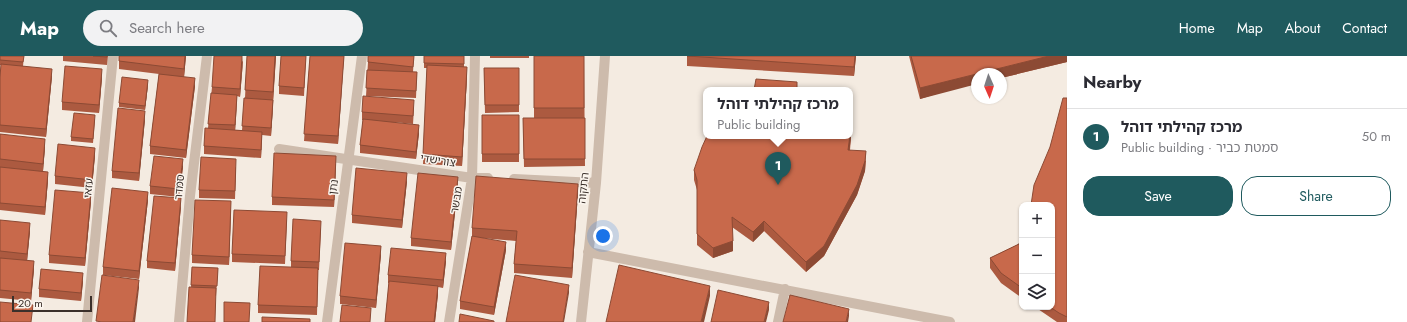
<!DOCTYPE html>
<meta charset="utf-8">
<style>
:root{--surface:#fff;--page:#f2f2f3;--text:#2b2b33;--muted:#7c7c81;--line:#e1e1e2;--accent:#1f5a5e}
body{margin:0;font-family:Jost,"Noto Sans Hebrew",sans-serif;background:var(--page);color:var(--text)}
.controls{position:absolute;right:12px;bottom:12px;display:grid;overflow:hidden;border-radius:8px;box-shadow:0 1px 3px #0004}
.controls button{width:36px;height:36px;display:grid;place-items:center;padding:0;border:0;border-bottom:1px solid var(--line);background:var(--surface);color:var(--text);font:20px sans-serif}
.compass{position:absolute;left:971px;top:12px;width:36px;height:36px;border-radius:50%;background:var(--surface);box-shadow:0 1px 3px #0004;rotate:177deg}
.scale{position:absolute;left:12px;bottom:10px;width:80px;box-sizing:border-box;padding-left:4px;border:2px solid #3b302b;border-top:0;font-size:11px;line-height:14px;white-space:nowrap;color:#3b302b;-webkit-text-stroke:3px #fbf5ee;paint-order:stroke}
.you{position:absolute;left:603px;top:180px;width:14px;height:14px;margin:-10px;border:3px solid #fff;border-radius:50%;background:#1a73e8;box-shadow:0 0 0 6px #1a73e833}
.badge{display:grid;place-items:center;width:26px;height:26px;border-radius:50%;background:var(--accent);color:#fff;font-size:13px;font-weight:700}
.pin{position:absolute;translate:-50% -33px;filter:drop-shadow(0 1px 2px #0008)}
.pin::after{content:'';position:absolute;top:21px;width:14px;height:12px;background:inherit;clip-path:polygon(0 0,100% 0,50% 100%)}
.popup{position:absolute;left:703px;top:31px;width:150px;height:52px;box-sizing:border-box;display:grid;place-content:center;border-radius:8px;background:var(--surface);filter:drop-shadow(0 1px 3px #0005);font-size:13px;white-space:nowrap;color:var(--muted)}
.popup b{font-size:15px;color:var(--text)}
.popup::after{content:'';position:absolute;left:50%;top:100%;margin-left:-8px;border:8px solid transparent;border-top-color:var(--surface)}
.list{margin:0;padding:0;list-style:none}
h2{display:flex;justify-content:space-between;align-items:center;height:52px;margin:0;padding:0 16px;font-size:17px}
h2 small{font-size:13px;font-weight:400;color:var(--muted)}
.list li{display:grid;grid-template-columns:26px 1fr auto;gap:12px;align-items:center;box-sizing:border-box;height:56px;padding:0 16px;border-top:1px solid var(--line)}
.list b{display:block;font-size:15px;white-space:nowrap}
.list p{margin:0;font-size:13px;white-space:nowrap;color:var(--muted)}
.list em{font-size:13px;font-style:normal;color:var(--muted)}
.actions{display:flex;gap:8px;padding:12px 16px}
.actions a{flex:1;padding:9px 0;border:1px solid var(--accent);border-radius:16px;text-align:center;font-size:14px;color:var(--accent)}
.actions .main{background:var(--accent);color:#fff}
.icon{flex:none;width:22px;height:22px;fill:none;stroke:currentColor;stroke-width:2;stroke-linecap:round;stroke-linejoin:round}
.map{position:relative;flex:none;width:1067px;height:266px;overflow:hidden}
header{display:flex;align-items:center;gap:24px;box-sizing:border-box;height:56px;padding:0 20px;background:var(--accent);color:#fff}
header strong{font-size:19px}
nav{display:flex;gap:22px;margin-inline-start:auto;font-size:14px}
.search{width:280px;height:36px;background:var(--page);display:flex;align-items:center;gap:10px;box-sizing:border-box;padding:0 14px;border-radius:22px;color:var(--muted);font-size:15px}
main{display:flex}
aside{flex:1;background:var(--surface)}
.map>svg:first-child{display:block}
</style>
<header>
<strong>Map</strong>
<div class="search"><svg class="icon" aria-label="search" viewBox="0 0 24 24"><circle cx="10" cy="10" r="6"/><path d="M15 15l6 6"/></svg>Search here</div>
<nav><a>Home</a><a>Map</a><a>About</a><a>Contact</a></nav>
</header>
<main>
<div class="map">
<svg width="1067" height="266" viewBox="0 0 1067 266">
<rect width="100%" height="100%" fill="#f4ebe1"/>
<g fill="none" stroke-linecap="round" stroke-linejoin="round">
<path stroke="#cdbbac" stroke-width="10" d="M279,93L472,122H488
M514,123L596,127
M588,196L950,266
M87,266L113,0
M179,266L190,140L207,0
M327,266L362,0
M449,266L472,122L475,0
M581,266L596,127L605,0
M778,266L785,233"/>
</g>
<path fill="#ac5a40" d="M0,0H24L23,10L52,20L46,81L0,76V21L1,9H0Z
M63,0H108L107,9L63,5Z
M186,0L184,21L195,30L186,102L150,98V90L159,18L119,13V5Z
M247,0H276L271,80L262,79L261,102L204,98V90L208,72L212,31L243,5L240,41L237,40L235,74H242L245,42Z
M306,0L304,40L279,38V30Z
M310,0H344L338,88L304,85Z
M414,0L413,16H417L416,42L366,40L368,6Z
M424,0H464V11L467,21L462,110L423,108L427,12H424Z
M490,0H529V2H490Z
M534,0H584L585,110L524,111L523,62H534Z
M687,0H856L854,20L687,10Z
M909,0H1067V6L1001,22V18L920,43Z
M484,12H519V56L485,57Z
M102,21L99,57L62,54V46Z
M148,29L145,54L119,51V47Z
M1067,42V266H1057L1035,251H1052L1050,91Z
M414,52L413,68L394,66L419,77L416,103L360,97V89L363,64H362V56Z
M482,59H519V106H482Z
M95,63L93,87L71,85V81Z
M145,63L139,125L112,122V115Z
M0,78L45,91L43,115L48,124L45,159L0,154Z
M851,82L850,94L866,105L865,115L857,139L824,200L806,216L764,175L753,186L732,171L733,195L713,202L697,189V134L694,124V114Z
M95,99L92,132L55,128V120Z
M336,108L334,151L272,149V141Z
M183,111L179,141L150,138V130Z
M236,111L235,143L199,142V134Z
M407,125L402,172L352,167V159Z
M458,129L451,194L411,190V182Z
M578,137L572,222L514,217V208L516,185L481,182L506,194L494,259L460,253V245L472,181V172Z
M148,144L139,223L103,219V211Z
M91,145L85,210L49,207V199Z
M181,150L175,215L147,212V205Z
M231,153L229,209L192,207V199Z
M0,164L30,175L27,204L34,213L31,245L0,242Z
M287,164L285,208L232,206V198Z
M321,172L319,214H318L317,259L258,257V249L291,211V205Z
M1022,181V242L1001,227L990,212V202L1019,188Z
M381,198L376,252L340,248V240Z
M446,205L443,232L438,231V238L435,266H385L389,227H388V219Z
M192,211L218,212L216,240L191,231Z
M83,225L81,245L39,241V233Z"/>
<path fill="#8c4a34" d="M185,0H186L184,21V13Z
M243,0V5L240,41V33Z
M275,0H276L273,44V36Z
M344,0L338,88V80Z
M855,0H856L854,20V11Z
M1049,0H1067V6L1001,22V18H977Z
M467,11V21L462,110V101Z
M52,13V20L46,81V73Z
M102,13V21L99,57V49Z
M977,18V28L920,43V32Z
M195,22V30L186,102V94Z
M148,24V29L145,54V50Z
M237,39V47L235,77V69Z
M273,44V52L271,80V72Z
M145,55V63L139,125V117Z
M419,69V77L416,103V96Z
M851,72V82L848,104V94Z
M262,76V84L261,102V94Z
M45,83V91L43,115V108Z
M95,92V99L92,132V124Z
M866,95L865,115L857,139L824,200L806,216V206Z
M336,100V108L334,151V144Z
M183,103V111L179,141V133Z
M48,116V124L45,159V151Z
M407,117V125L402,172V164Z
M458,121V129L451,194V186Z
M578,128V137L572,222V212Z
M148,136V144L139,223V215Z
M91,137V145L85,210V202Z
M181,142V150L175,215V207Z
M231,145V153L229,209V201Z
M764,165V175L753,186V176Z
M30,167V175L27,206V198Z
M733,185V195L713,202V192Z
M506,186V194L494,259V251Z
M381,190V198L376,252V244Z
M446,197V205L443,232V224Z
M34,205V213L31,245V237Z
M83,217V225L81,245V237Z
M139,224V232L135,266H133Z
M569,229V237L564,266H563Z
M438,230V238L435,266H434Z
M710,230V240L704,266H701Z
M769,246V254L766,266H764Z
M849,253V260L848,266H846Z"/>
<path fill="#c8694b" stroke="#8c4a34" d="M0,0H24L23,6L0,4Z
M93,0H107V1Z
M119,0H185L184,13L119,5Z
M214,0H242L240,33L212,31Z
M247,0H275L273,36L245,34Z
M281,0H306L304,32L279,30Z
M310,0H344L338,80L304,78Z
M368,0H414L413,11L368,6Z
M424,0H464V8L424,7Z
M534,0H584V52H534Z
M687,0H855L854,11Z
M911,0H1049L920,32Z
M1,8L52,13L46,73L0,69V21Z
M427,9L467,11L462,101L423,98Z
M65,10L102,13L99,49L62,46Z
M484,12H519V49H485Z
M367,14L417,16L416,35L366,32Z
M159,18L195,22L186,94L150,90Z
M122,21L148,24L145,50L119,47Z
M756,23L797,26V34H754Z
M211,37L237,39L235,69L208,68Z
M363,40L414,44L413,60L362,56Z
M244,42L273,44L271,72L242,70Z
M1063,42H1067V261L1059,257L1050,251H1052V149H1031L1034,129L1050,91Z
M118,52L145,55L139,117L112,115Z
M74,57L95,59L93,83L71,81Z
M482,59H519V98H482Z
M523,62H585V103H524Z
M363,63L419,69L416,96L360,89Z
M205,72L262,76L261,94L204,90Z
M850,72H851L848,94L866,95L865,105L857,129L824,190L806,206L764,165L753,176L732,161L733,185L713,192L697,178V124L694,114L702,91L707,80H850Z
M0,78L45,83L43,108L0,103Z
M58,88L95,92L92,124L55,120Z
M274,97L336,100L334,144L272,141Z
M154,100L183,103L179,133L150,130Z
M201,101L236,103L235,135L199,134Z
M0,111L48,116L45,151L0,147Z
M356,112L407,117L402,164L352,159Z
M418,117L458,121L451,186L411,182Z
M476,120L578,128L572,212L514,208L517,175L472,172Z
M112,132L148,136L139,215L103,211Z
M55,134L91,137L85,202L49,199Z
M154,140L181,142L175,207L147,205Z
M195,144L231,145L229,201L192,199Z
M234,154L287,156L285,200L232,198Z
M293,163L321,165L319,206L291,205Z
M0,164L30,167L27,198L0,195Z
M472,180L506,186L494,251L460,245Z
M1022,181V232L1001,217L990,202L1019,188Z
M345,187L381,190L376,244L340,240Z
M391,192L446,197L443,224L388,219Z
M0,202L34,205L31,237L0,234Z
M619,209L710,230L701,266H606Z
M260,210L318,212L317,251L258,249Z
M192,211L218,212L217,230L191,229Z
M41,213L83,217L81,237L39,233Z
M102,219L139,224L133,266H102L96,265Z
M515,219L569,229L563,266H506Z
M389,225L438,230L434,266H385Z
M189,231L216,232L215,266H187Z
M718,234L769,246L764,266H711Z
M790,239L849,253L846,266H783Z
M0,246L33,249L31,266H0Z
M224,246L250,247L249,266H224Z
M342,249L371,252L370,266H340Z
M460,258L494,265V266H459Z
M262,261L310,263V266H262Z"/>
<g text-anchor="middle" stroke-width="3" stroke-linejoin="round" paint-order="stroke">
<g font-size="11" fill="#3b302b" stroke="#fbf5ee">
<text transform="translate(438 104) rotate(9)" y="4">צורישדי</text>
<text transform="translate(179 131) rotate(-84)" y="4">סמדר</text>
<text transform="translate(333 131) rotate(-83)" y="4">נתן</text>
<text transform="translate(88 132) rotate(-84)" y="4">עזאי</text>
<text transform="translate(583 132) rotate(-84)" y="4">התקוה</text>
<text transform="translate(456 144) rotate(-81)" y="4">מבשר</text>
</g>
</g>
</svg>
<div class="controls">
<button>+</button>
<button>−</button>
<button><svg class="icon" aria-label="layers" viewBox="0 0 24 24"><path d="M12 4l9 5-9 5-9-5zM3 14l9 5 9-5"/></svg></button>
</div>
<svg class="compass" viewBox="-18 -18 36 36"><path d="M0-13l5 13h-10z" fill="#e53935"/><path d="M0 13l5-13h-10z" fill="#7c7c81"/></svg>
<div class="scale">20 m</div>
<div class="you"></div>
<div class="pin badge" style="left:778px;top:129px">1</div>
<div class="popup"><b>מרכז קהילתי דוהל</b>Public building</div>
</div>
<aside>
<h2>Nearby<small></small></h2>
<ul class="list">
<li><span class="badge">1</span><div><b>מרכז קהילתי דוהל</b><p>Public building · סמטת כביר</p></div><em>50 m</em></li>
</ul>
<div class="actions"><a class="main">Save</a><a>Share</a></div>
</aside>
</main>
